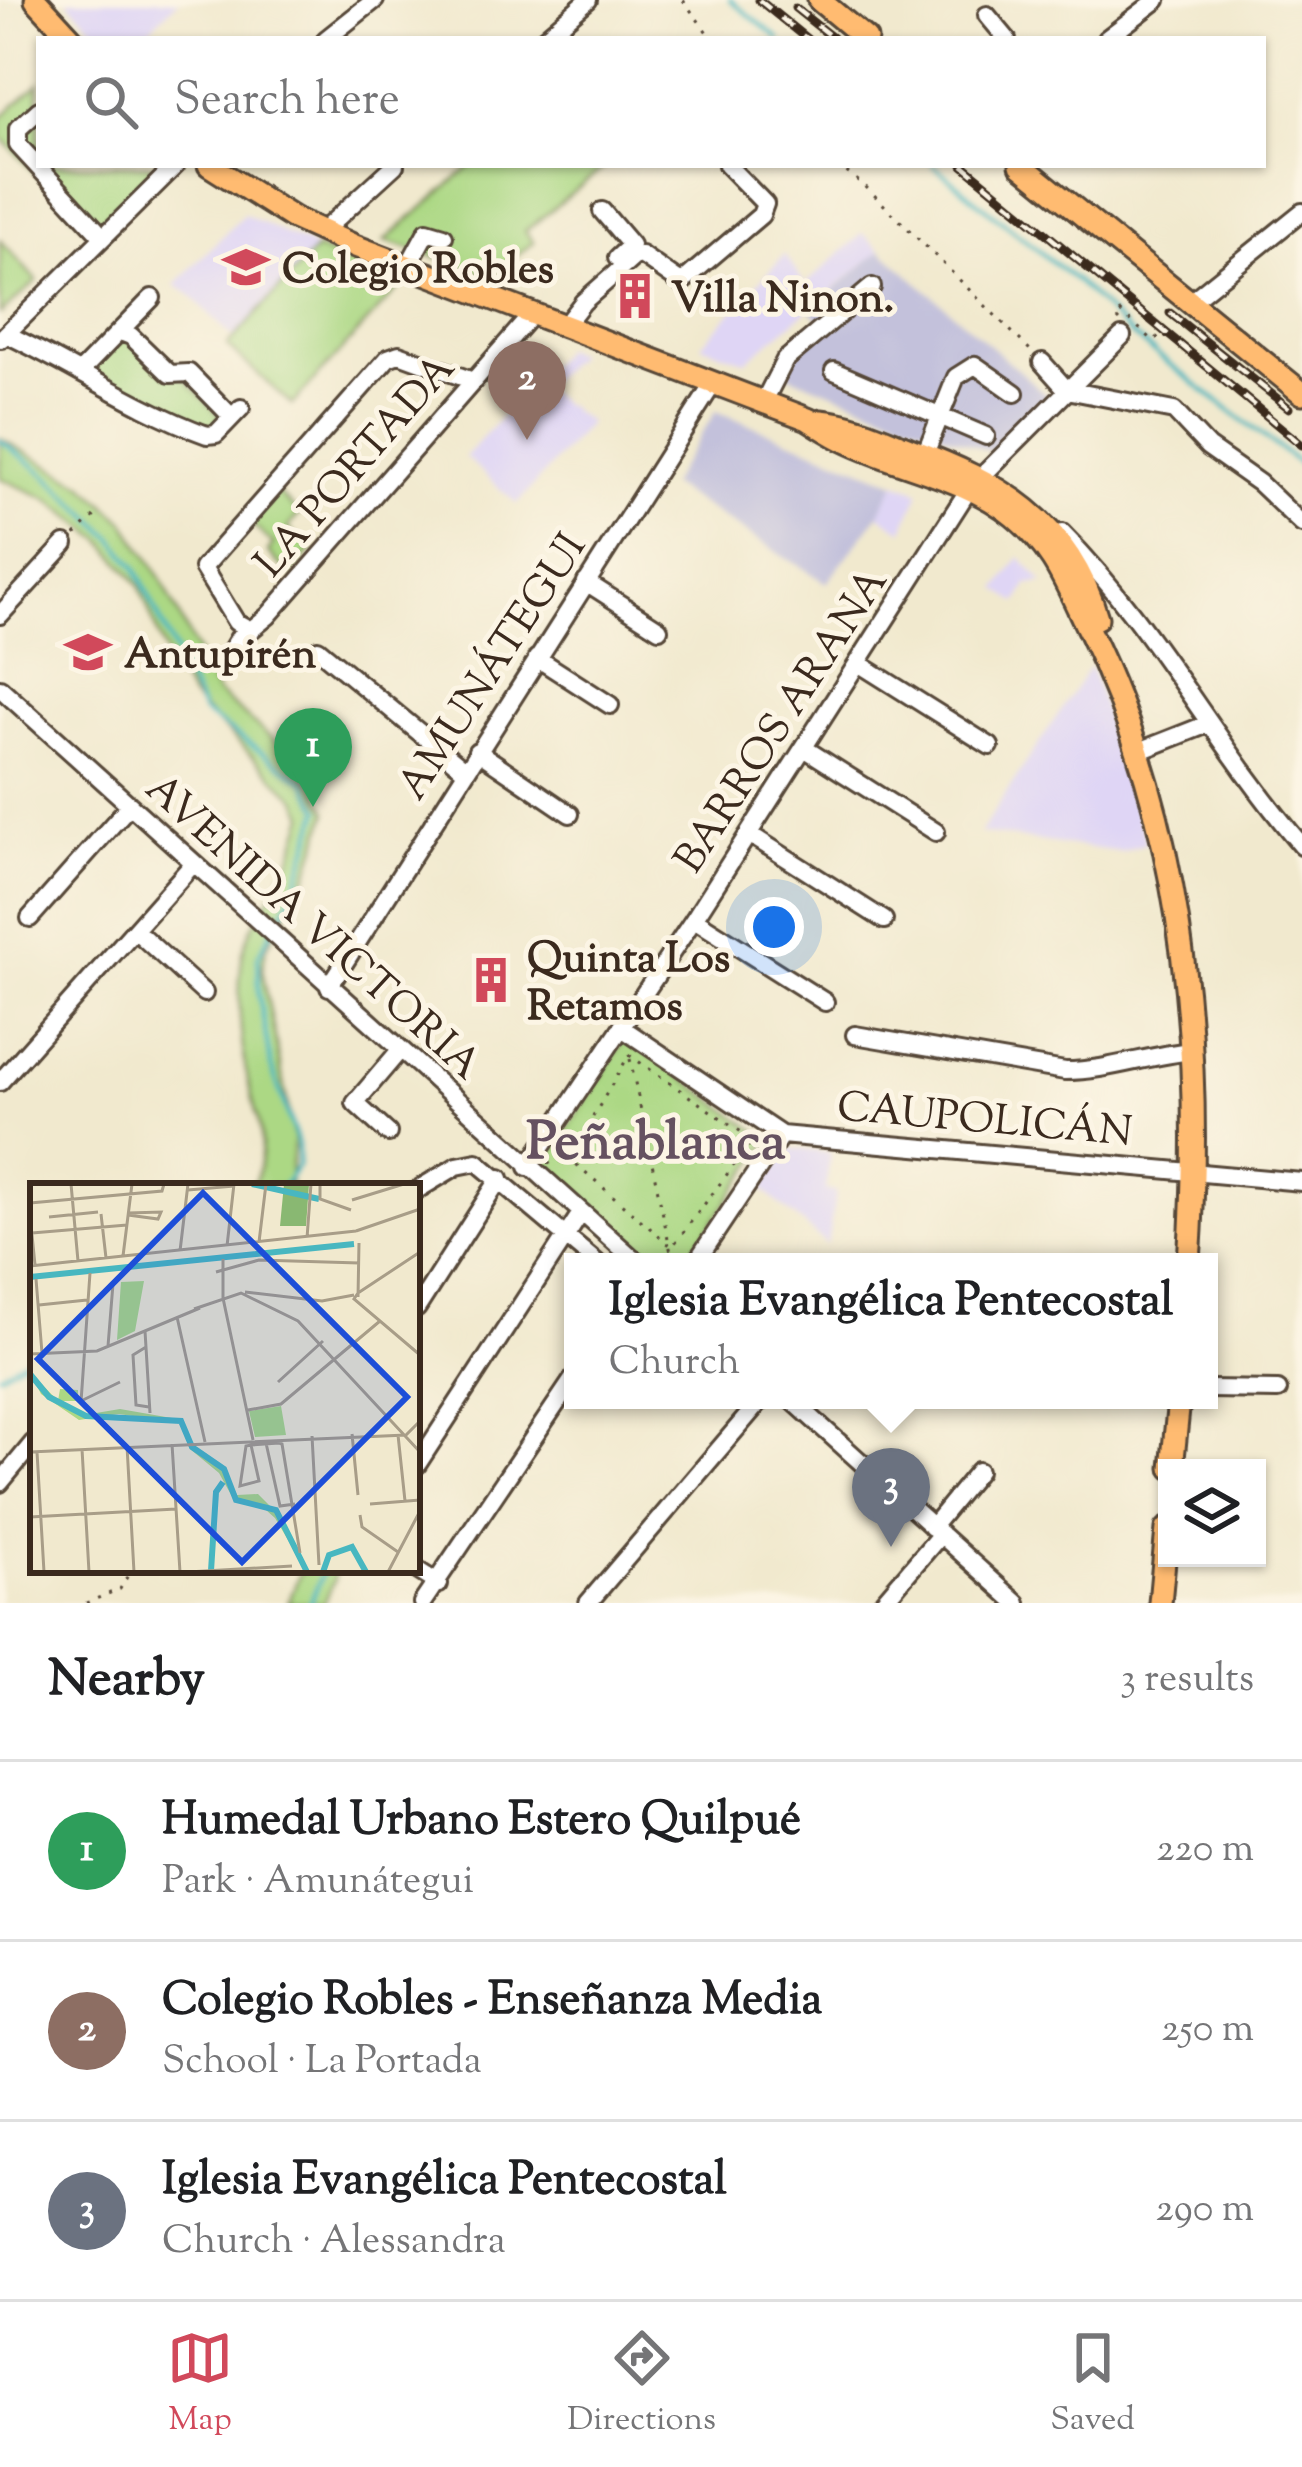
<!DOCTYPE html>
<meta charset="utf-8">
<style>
:root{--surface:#fff;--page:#f6f6f6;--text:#202124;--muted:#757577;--line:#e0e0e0;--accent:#d1495b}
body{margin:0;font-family:"Sorts Mill Goudy",serif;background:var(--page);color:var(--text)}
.controls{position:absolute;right:36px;bottom:36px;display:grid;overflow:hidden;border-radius:0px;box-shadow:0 3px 9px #0004}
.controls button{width:108px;height:108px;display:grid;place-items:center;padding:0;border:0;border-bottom:3px solid var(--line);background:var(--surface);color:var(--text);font:60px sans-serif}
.you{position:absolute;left:774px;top:927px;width:42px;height:42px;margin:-30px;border:9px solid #fff;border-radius:50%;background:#1a73e8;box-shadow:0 0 0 18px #1a73e833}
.badge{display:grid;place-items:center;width:78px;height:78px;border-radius:50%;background:var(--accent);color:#fff;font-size:39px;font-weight:700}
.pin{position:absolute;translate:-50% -99px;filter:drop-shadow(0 3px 6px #0008)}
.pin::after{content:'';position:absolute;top:63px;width:42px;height:36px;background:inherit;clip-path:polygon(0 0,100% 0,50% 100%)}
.popup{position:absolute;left:564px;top:1253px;width:654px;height:156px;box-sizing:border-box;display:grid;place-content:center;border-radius:0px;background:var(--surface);filter:drop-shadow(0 3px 9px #0005);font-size:39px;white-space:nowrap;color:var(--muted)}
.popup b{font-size:45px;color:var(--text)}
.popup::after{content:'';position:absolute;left:50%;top:100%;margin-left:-24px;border:24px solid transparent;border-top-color:var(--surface)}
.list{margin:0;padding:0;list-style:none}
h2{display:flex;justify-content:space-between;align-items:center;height:156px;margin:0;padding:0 48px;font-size:51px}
h2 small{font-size:39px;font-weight:400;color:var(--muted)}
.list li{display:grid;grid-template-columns:78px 1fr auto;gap:36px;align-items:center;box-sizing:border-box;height:180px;padding:0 48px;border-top:3px solid var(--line)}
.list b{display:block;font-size:45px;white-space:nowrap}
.list p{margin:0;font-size:39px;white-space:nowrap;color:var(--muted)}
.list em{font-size:39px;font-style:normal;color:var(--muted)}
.icon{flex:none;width:66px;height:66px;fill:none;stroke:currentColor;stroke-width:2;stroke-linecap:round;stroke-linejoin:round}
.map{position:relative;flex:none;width:1302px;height:1603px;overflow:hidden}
.search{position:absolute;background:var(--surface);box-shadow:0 3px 9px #0004;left:36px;right:36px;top:36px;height:132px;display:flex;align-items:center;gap:30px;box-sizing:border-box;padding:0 42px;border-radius:0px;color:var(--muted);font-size:45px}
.sheet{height:696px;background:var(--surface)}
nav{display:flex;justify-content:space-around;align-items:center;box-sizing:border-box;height:168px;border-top:3px solid var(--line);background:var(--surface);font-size:33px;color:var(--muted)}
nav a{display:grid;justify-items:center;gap:6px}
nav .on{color:var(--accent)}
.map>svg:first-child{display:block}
</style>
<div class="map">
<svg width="1302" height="1603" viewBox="0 0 1302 1603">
<rect width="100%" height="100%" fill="#fcf5e5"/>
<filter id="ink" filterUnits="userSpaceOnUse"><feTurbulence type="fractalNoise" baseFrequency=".00833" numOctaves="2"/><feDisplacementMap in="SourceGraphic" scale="24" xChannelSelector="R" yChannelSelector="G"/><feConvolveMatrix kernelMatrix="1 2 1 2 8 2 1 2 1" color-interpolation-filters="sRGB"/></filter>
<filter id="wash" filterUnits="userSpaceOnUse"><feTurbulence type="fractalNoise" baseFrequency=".004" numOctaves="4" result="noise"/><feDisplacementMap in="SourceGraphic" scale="48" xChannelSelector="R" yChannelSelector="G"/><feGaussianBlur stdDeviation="2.7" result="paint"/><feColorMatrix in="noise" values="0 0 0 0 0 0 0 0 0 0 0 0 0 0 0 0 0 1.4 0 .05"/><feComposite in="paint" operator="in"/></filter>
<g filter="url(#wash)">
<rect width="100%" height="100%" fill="#f1e9ce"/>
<path fill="#dfd5f5" d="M67,0H179L139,39H104Z
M244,214L316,249L233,338L191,295L175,285Z
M863,233L881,250L746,361L701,345L785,254L805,285Z
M563,349L577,354L542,388L589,423L517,504L465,457Z
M896,482L920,491L903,531L879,514Z
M1020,557L1044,583L1028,585L1018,603L998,589Z
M1090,666L1146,843L1120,852L980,833Z
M788,1148L831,1153L825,1190L836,1192L827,1245L760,1187Z"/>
<path fill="#c3c1db" d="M881,250L1052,400L994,453L775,370L824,325L810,310Z
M716,411L896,482L879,514L827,583L669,485Z"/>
<path fill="#acd884" stroke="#748151" stroke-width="3" d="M39,83V165H156V170L89,231L0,136V119Z
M472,165H607L525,231L534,242L492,275L385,241Z
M0,240L37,281L0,314Z
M316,249L403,283L292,405L227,346Z
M122,337L182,376L223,419L207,430L89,370Z
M0,438L83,484L124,521L159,575L217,693L276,742L316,787L328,812L307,877L266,948L262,969L294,1139L289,1186H253C273,1137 253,1116 246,1070C240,1034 237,994 242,958C247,925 273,897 287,867C295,851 299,832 305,815L299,801L191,697L167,658L139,585L102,540L48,499L0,478Z
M277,492L299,514L288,528L312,550L290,575L268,552L273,544L250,523Z
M626,1037L770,1140L685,1262H656L545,1164Z
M301,1570H334V1581L324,1603H288Z"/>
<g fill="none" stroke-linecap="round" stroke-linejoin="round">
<path stroke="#48b7c0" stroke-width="4.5" d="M730,0L779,39
M933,165L1077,282L1133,336L1302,466
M0,440L46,475L112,537L135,566L203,712L305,782L320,809L296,887L258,956L259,995L271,1066L298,1144V1165L283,1186
M0,1374L33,1354
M310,1603L324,1570"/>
</g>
</g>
<g filter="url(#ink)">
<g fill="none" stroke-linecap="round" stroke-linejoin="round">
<defs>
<path id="minor" d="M987,15L1007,39
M326,39L375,0
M543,39L588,0
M1106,39L1157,0
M39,110L18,129V145L103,237
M602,211L631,245L617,258
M323,231L395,165
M408,266L427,231L444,236
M1189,303L1302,212
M565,325L583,302L635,256L641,255L681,283L761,215L765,204L727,165
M121,332L131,336L170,374L189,373L232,417
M6,334C74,366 136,409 207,435L216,434L241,408
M1,339L176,165
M1042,362L1067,390L1174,411L1208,447L1259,483L1302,524
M834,371L986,436
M80,372L152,298
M763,403L785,360L872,287
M925,454L956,377L975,365L1015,393
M1062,533C1155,626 1216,746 1302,846
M586,582L659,629
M0,615L65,544
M245,627L236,622L203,568L388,358L399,354L473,381
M318,649L465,770
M228,656L245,627L251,630L268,616L533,313
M537,658L610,705
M858,663L990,746
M0,688L637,1262
M804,748L936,832
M477,751L570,814
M1137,752L1208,724
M749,834L884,920
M30,918L129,806
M694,919L825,1002
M135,930L204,993
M329,987L713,384
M622,1028L781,1135L1302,1182
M855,1035L1065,1071C1107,1071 1149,1055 1192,1051
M0,1082L193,864
M388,1133L355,1103L400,1050
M528,1167L694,919L969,489L1122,336
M417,1190L457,1166L477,1162L596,1262
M696,1262L781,1135
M417,1308L500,1178
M1209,1389L1278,1390
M792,1400L1017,1603
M417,1465L581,1213
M0,1483L33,1443
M932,1527L978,1471
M417,1570L439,1584
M422,1603L573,1379
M588,1603L761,1400
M882,1603L941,1534"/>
<path id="major" d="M36,0L72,39
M819,0L866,39
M209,165L293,218L355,246L808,419C821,427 834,436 848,442C902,468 966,477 1014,516C1055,550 1066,584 1088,629C1184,824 1204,1048 1189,1262
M1021,165L1302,393
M821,421C853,424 880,437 910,449C999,482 1069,521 1097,618
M1172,1468L1179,1400
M1160,1603L1167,1529"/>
</defs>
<use href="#minor" stroke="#564738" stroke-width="22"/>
<use href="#major" stroke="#564738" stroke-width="27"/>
<path stroke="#564738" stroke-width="3" stroke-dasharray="3 9" stroke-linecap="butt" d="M683,0L712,39
M837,165L865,186L1030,350
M1120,321L1116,317L1120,312L1154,341L1159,336
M75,535L100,511
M629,1055L753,1140L672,1247L569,1158Z
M630,1059L673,1262
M548,1163L753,1140
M86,1603L120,1589L131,1570"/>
<use href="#minor" stroke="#fff" stroke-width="16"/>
<use href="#major" stroke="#ffbb71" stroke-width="21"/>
<defs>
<path id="rail" d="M759,0L807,39
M795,8L834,39
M963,165L1302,445
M1170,313L1289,408"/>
</defs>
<use href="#rail" stroke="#3b2a1e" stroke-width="9"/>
<use href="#rail" stroke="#fcf5e5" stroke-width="4.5" stroke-dasharray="14" stroke-linecap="butt"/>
</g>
</g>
<defs>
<symbol id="school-bare" viewBox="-9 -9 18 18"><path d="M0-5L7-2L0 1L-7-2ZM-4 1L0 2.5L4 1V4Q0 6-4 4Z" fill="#d1495b" stroke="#fcf5e5" stroke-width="2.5" paint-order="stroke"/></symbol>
<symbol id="building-bare" viewBox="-9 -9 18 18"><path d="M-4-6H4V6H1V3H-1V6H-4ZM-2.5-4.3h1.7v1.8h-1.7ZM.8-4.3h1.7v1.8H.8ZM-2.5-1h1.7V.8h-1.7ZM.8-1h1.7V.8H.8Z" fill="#d1495b" stroke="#fcf5e5" stroke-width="2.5" paint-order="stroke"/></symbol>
</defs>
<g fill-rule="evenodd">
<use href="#school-bare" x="213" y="234" width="66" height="66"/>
<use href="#building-bare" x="602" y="263" width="66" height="66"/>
<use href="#school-bare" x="55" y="619" width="66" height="66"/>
<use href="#building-bare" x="458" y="947" width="66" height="66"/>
</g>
<g text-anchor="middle" stroke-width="10" stroke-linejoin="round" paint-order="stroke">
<g font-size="42" font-weight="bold" fill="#3b2a1e" stroke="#fcf5e5" text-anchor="start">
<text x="282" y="282">Colegio Robles</text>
<text x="671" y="311">Villa Ninon.</text>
<text x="124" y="667">Antupirén</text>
<text x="527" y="971">Quinta Los<tspan x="527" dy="48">Retamos</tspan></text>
</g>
<g font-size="42" fill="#3b2a1e" stroke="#fcf5e5">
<text transform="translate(353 464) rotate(-49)" y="15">LA PORTADA</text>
<text transform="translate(490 665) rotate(-57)" y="15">AMUNÁTEGUI</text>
<text transform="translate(779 719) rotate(-57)" y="15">BARROS ARANA</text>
<text transform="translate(315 925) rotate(42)" y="15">AVENIDA VICTORIA</text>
<text transform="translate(985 1117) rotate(5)" y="15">CAUPOLICÁN</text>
</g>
<g font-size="54" font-weight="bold" fill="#655160" stroke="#fcf5e5">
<text x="656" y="1158">Peñablanca</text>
</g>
</g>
<g transform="translate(30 1183)">
<rect width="390" height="390" fill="#f1e9ce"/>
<path d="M114,98L105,148L87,157L91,99ZM0,189L28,218L30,206L48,207V218H30L54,232L90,226L153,237L164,265L195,289L207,312L228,311L251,334L277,389L245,335L228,320L205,319L189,290L160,266L150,240L89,231L49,237L11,211ZM251,223L256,252L225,254L219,228Z" fill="#acd884"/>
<path d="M254,1H279L276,43H250Z" fill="#89b872"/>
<path fill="none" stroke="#48b7c0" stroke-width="6" d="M222,1L289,16M0,94L324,61M0,191L19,214L56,233L151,238L162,264L194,286L206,317L246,327L277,389M181,388L186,309L193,299M293,389L299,372L322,364L336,389"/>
<path fill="none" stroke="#a89d88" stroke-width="3" d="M41,1L48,78M290,1V16L321,27M158,7L204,3M322,17L374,1M0,20L132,8L134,1M71,31L76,75M0,32L5,82M98,32L128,36L131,29L98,30M19,34L68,29M326,48L390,26M2,50L97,42M277,55L281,1M229,59L236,1M197,63L204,1M150,68L158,1M93,73L102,1M193,76V115L223,257M0,83L326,48M186,89L229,77L329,80M6,96L12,170M215,109L292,118L324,112M328,110L390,69M328,110L324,116L390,172M328,114L329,60M9,122L57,117M164,126L211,110L268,138L390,269M147,134L175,259M115,148L120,230M78,163L83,101M116,164L103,172L106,222L119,224M0,171L67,168L170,125M248,199L293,158M53,217L90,199M51,219L60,90M218,227L251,221L350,138M322,251L328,312M368,252L375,318M282,253L289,382M236,260L250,323L265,321M142,261L150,389M221,262L229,298L210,303L216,263L221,262L249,260L252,261L270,370M97,263L104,389M52,266L59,389M0,269L376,252L390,238M7,269L14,389M340,321L390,317M330,332L332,344L368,369M0,334L146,326M158,389L262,383M358,389L390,328"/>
<path fill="#1d4ed8" fill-opacity="0.15" stroke="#1d4ed8" stroke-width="6" d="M173,10L377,214L212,379L8,176Z"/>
<rect width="390" height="390" fill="none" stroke="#3b2a1e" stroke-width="6"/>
</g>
</svg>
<div class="controls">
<button><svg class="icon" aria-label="layers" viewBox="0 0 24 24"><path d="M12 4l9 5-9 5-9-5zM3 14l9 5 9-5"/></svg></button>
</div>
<div class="you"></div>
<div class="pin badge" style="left:313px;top:807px;background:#2e9e5b">1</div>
<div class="pin badge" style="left:527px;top:440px;background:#8d6e63">2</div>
<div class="pin badge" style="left:891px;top:1547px;background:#6b7280">3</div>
<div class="popup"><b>Iglesia Evangélica Pentecostal</b>Church</div>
<div class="search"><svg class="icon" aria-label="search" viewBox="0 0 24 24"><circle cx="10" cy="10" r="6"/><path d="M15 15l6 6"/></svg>Search here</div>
</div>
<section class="sheet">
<h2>Nearby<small>3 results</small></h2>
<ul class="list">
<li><span class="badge" style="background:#2e9e5b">1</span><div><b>Humedal Urbano Estero Quilpué</b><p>Park · Amunátegui</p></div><em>220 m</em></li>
<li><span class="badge" style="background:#8d6e63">2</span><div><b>Colegio Robles - Enseñanza Media</b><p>School · La Portada</p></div><em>250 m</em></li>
<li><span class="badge" style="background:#6b7280">3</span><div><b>Iglesia Evangélica Pentecostal</b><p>Church · Alessandra</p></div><em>290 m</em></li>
</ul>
</section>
<nav>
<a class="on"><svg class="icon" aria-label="map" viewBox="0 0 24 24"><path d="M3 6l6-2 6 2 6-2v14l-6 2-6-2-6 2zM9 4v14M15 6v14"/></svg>Map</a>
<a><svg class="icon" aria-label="directions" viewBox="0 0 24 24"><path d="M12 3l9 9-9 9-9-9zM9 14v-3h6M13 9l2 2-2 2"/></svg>Directions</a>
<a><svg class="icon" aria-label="saved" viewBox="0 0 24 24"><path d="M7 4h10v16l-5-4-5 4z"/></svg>Saved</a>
</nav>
